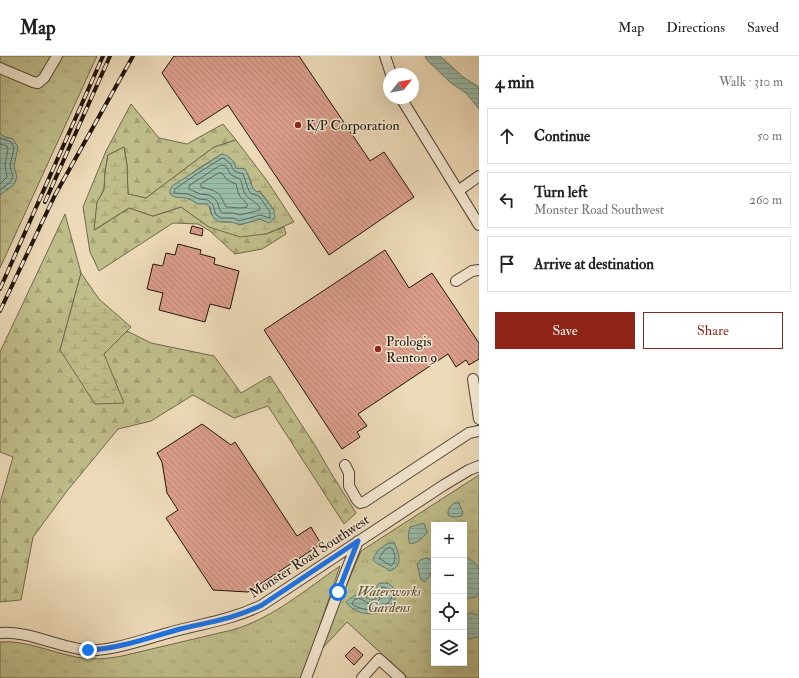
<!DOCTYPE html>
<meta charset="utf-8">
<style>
:root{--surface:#fff;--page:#f6f6f6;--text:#222;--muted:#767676;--line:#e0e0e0;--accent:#8f2418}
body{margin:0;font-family:"IM FELL Double Pica",serif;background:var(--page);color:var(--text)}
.controls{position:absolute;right:12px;bottom:12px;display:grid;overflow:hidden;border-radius:0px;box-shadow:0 4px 16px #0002}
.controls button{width:36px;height:36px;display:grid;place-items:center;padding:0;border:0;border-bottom:1px solid var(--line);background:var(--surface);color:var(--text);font:20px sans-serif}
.compass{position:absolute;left:383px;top:12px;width:36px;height:36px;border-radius:50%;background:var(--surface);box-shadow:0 4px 16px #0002;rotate:59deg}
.stop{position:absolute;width:12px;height:12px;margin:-9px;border:3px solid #1a73e8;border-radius:50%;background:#fff}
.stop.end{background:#1a73e8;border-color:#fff;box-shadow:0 1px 4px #0008}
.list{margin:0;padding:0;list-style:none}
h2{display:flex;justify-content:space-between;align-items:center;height:52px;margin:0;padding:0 16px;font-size:17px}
h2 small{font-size:13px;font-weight:400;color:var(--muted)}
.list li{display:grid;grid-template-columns:26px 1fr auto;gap:12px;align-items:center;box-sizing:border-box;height:56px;margin:0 8px 8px;padding:0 8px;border:1px solid var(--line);border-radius:0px}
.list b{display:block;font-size:15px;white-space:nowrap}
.list p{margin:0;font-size:13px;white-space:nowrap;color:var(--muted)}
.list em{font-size:13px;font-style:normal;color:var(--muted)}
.actions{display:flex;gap:8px;padding:12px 16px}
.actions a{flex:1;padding:9px 0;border:1px solid var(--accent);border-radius:0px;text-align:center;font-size:14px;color:var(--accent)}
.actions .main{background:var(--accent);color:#fff}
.icon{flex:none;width:22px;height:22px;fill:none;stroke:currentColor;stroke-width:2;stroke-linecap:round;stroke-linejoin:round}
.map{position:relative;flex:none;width:479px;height:622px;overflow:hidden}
header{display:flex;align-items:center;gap:24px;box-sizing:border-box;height:56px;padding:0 20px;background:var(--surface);border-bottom:1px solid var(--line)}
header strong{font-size:19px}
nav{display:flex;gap:22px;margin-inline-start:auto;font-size:14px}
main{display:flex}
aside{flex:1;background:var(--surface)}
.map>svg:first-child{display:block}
</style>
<header>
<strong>Map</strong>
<nav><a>Map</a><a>Directions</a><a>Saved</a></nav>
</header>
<main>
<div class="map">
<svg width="479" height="622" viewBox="0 0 479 622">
<defs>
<pattern id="forest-firs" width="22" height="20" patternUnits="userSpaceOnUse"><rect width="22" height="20" fill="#bfbd8a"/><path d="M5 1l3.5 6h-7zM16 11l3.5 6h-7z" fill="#a4a276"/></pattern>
<pattern id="wetland-marsh" width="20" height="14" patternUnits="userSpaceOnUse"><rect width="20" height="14" fill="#bfbd8a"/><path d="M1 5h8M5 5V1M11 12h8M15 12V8" fill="none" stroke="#a4a276"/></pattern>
<pattern id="park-tufts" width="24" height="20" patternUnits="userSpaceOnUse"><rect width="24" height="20" fill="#bfbd8a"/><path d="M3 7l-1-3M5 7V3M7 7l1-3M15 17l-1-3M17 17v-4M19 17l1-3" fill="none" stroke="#a4a276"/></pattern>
<pattern id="water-rules" width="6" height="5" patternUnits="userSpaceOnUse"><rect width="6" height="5" fill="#9abba8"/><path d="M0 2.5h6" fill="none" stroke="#84a08f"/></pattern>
<pattern id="building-back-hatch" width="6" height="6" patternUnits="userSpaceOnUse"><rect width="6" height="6" fill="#db9e8c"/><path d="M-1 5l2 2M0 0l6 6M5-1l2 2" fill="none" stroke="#bc8778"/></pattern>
</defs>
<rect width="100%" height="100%" fill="#eddab8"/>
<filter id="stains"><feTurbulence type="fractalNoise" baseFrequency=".005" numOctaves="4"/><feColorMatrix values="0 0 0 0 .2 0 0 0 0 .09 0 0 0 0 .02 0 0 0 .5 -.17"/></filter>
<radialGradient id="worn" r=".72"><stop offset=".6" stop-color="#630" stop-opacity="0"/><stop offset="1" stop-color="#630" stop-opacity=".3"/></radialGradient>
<path fill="url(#forest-firs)" stroke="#70694c" d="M131,48L159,82L187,88L223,68L236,84L214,91L146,142L128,138L127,109L124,91L108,99L105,116L104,134L97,146L95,174L129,152L153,160L181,151L209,171L266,178L284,171L286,178L262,193L235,198L210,175L198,168L173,167L99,215L90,196L83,151L106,95Z
M65,158L81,217L60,294L104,298L127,275L151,287L214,300L241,337L270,320L316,391L331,417L356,457L344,468L268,350L234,362L193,339L151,365L118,373L67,435L33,481L21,544L0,546V447L13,401L0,396V296Z"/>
<path fill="url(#wetland-marsh)" stroke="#70694c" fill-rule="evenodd" d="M236,84L268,126L294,166L266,178L240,181L209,171L181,151L153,160L129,152L94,174L97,146L104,134L105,116L108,99L124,91L127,109L128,138L146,142L214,91ZM222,98L233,105L236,112L238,113L243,112L251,124L252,132L257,136L260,135L274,154L267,166L260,163L239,169L233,166H221L211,158L209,149L204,147H196L192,144L187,142V121L199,112Z
M81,217L99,243L131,271L104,298L124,347L95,348L60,294Z"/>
<path fill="url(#park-tufts)" stroke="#70694c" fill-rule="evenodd" d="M0,0H97L0,212Z
M479,419V622H408L347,566L318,597L361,495ZM434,469H464V607H434Z
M340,510L302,622H0V586C26,584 50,596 76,601C91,604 107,603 122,600L232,574C272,563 306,533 340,510Z"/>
<path fill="url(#water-rules)" stroke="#6a796a" d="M425,0H440L463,21L479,31V53L466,37L451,27L427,4Z
M0,77L3,80L13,83L18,91L14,110L17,121L14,129L0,139Z
M222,98C229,100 234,104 236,112L245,113C250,120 250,132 257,136L259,135L274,154L275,162L269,167L260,163L239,169C225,160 214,175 210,151L206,148H198C194,146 191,143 186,142C180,141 176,143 170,138V134L172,130Z
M457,446L459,447L463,457L462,460C457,461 452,462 448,459C448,452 450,449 457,446Z
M424,467L427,477C422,482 418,487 410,488C408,482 408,477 410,471Z
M394,486C399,497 404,511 389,515C385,510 377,509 373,504C375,495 385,487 394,486Z
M466,501C471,504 477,507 479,513V537L476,541L464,543V502Z
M426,502L430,503C435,512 431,519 425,526L421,524L417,508L420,504Z
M380,527H388L395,533C401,560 359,566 346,546C356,537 359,536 371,544L376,543C375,536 374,531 380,527Z
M471,557L478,559L479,561V581L467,583L464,580V559Z"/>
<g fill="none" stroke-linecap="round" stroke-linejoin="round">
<path stroke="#5e685a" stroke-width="1" d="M0,82L11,86L14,92L10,110L13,121L10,126L0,134
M0,88L7,90L8,93L5,109L7,121L0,128
M223,102L230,107L234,115L243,118L249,135L252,138L259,140L270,156V162L260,159L239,165L233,162H222L216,159L213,149L208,144L199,143L188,138L174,137L175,133L195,119Z
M221,109L226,110L231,119L240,123C243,128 242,134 246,139C250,145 255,144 260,152V154L240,159L233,157H223L220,155L218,147L214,142L209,139L200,138L189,133V130Z
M219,117H222L227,124L236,128L239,139L247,148V151C240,153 233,151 226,151C218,134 218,136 201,131V128Z
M390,491C396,495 397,506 391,510L379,502L384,495Z
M382,531C408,533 380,567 352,548L354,544L359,542L370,548L377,546L380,543L379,533Z"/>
</g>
<path fill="url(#building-back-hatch)" stroke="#21150d" d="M174,0H299L370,105L384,96L414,141L329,199L228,49L197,69L162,17Z
M192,170L203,173L202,180L190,177Z
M178,188L201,194L200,198L215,202L214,208L239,215L230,253L210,248L205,266L159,254L163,237L147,233L153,208L162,210L163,209L166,197L175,199Z
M385,194L409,232L432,217L479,287V303L469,309L466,304L456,311L448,298L358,358L367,370L357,376L360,381L342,393L264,274Z
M202,368L231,389L235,386L297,480L311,471L321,488L248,536L213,534L166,462L178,454L167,437L162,406L157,397Z
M354,591L363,599L354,609L345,600Z"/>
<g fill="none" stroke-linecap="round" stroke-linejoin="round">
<defs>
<path id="minor" d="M385,0L391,18
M0,12L33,26L38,27L44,22L57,0
M401,42L479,169
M458,135L479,120
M456,225L472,215L479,214
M473,323L479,363
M345,409L349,417V430L357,444L360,447L364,446L469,377L479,375
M0,577C26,574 60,592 87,594C109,596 145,583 168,577C200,568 232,564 262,549L444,429L469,414L479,410
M306,622L346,515L358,485
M362,622L379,603L400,622"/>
</defs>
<use href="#minor" stroke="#544638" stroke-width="12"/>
<use href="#minor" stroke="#f3e7d1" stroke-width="10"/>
<defs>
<path id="rail" d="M45,146L110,0
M0,233L103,0
M0,255L55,139L133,0"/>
</defs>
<use href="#rail" stroke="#21150d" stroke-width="4"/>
<use href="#rail" stroke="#f3e7d1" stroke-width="2.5" stroke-dasharray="8" stroke-linecap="butt"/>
</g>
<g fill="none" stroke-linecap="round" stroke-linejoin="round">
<path stroke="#1a73e8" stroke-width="5" d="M88,594C119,593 150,581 180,573C209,566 234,563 262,549L358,485L338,536"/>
</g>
<g fill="#8f2418" stroke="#f3e7d1" stroke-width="1.5">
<circle cx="298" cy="69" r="4"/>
<circle cx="378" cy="293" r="4"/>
</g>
<g text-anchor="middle" stroke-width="3" stroke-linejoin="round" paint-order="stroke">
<g font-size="14" fill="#21150d" stroke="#f3e7d1" text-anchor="start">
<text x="306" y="74">K/P Corporation</text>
<text x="386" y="290">Prologis<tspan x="386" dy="16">Renton 9</tspan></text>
</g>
<g font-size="14" fill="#21150d" stroke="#f3e7d1">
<text transform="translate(309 500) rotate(-33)" y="5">Monster Road Southwest</text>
</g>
<g font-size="14" font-style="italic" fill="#585039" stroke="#f3e7d1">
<text x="389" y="540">Waterworks<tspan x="389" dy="16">Gardens</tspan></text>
</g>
</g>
<rect width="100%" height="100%" filter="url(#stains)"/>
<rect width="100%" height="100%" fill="url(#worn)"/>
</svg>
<div class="controls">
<button>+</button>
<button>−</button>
<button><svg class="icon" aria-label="locate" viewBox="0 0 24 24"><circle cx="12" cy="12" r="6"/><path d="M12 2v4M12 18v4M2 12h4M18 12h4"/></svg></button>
<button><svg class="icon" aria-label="layers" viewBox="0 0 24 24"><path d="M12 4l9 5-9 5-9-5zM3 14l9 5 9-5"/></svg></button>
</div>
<svg class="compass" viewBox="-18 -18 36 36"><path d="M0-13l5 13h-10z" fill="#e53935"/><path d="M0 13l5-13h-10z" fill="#767676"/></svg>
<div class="stop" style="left:338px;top:536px"></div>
<div class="stop end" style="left:88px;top:594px"></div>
</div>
<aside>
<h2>4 min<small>Walk · 310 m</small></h2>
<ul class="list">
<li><svg class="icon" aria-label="ahead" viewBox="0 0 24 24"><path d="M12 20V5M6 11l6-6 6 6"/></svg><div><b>Continue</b></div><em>50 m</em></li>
<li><svg class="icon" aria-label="left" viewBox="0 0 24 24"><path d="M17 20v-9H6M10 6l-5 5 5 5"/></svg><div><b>Turn left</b><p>Monster Road Southwest</p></div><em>260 m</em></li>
<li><svg class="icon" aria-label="arrive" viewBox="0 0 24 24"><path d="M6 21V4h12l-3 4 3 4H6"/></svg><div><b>Arrive at destination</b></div></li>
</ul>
<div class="actions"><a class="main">Save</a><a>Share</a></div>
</aside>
</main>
